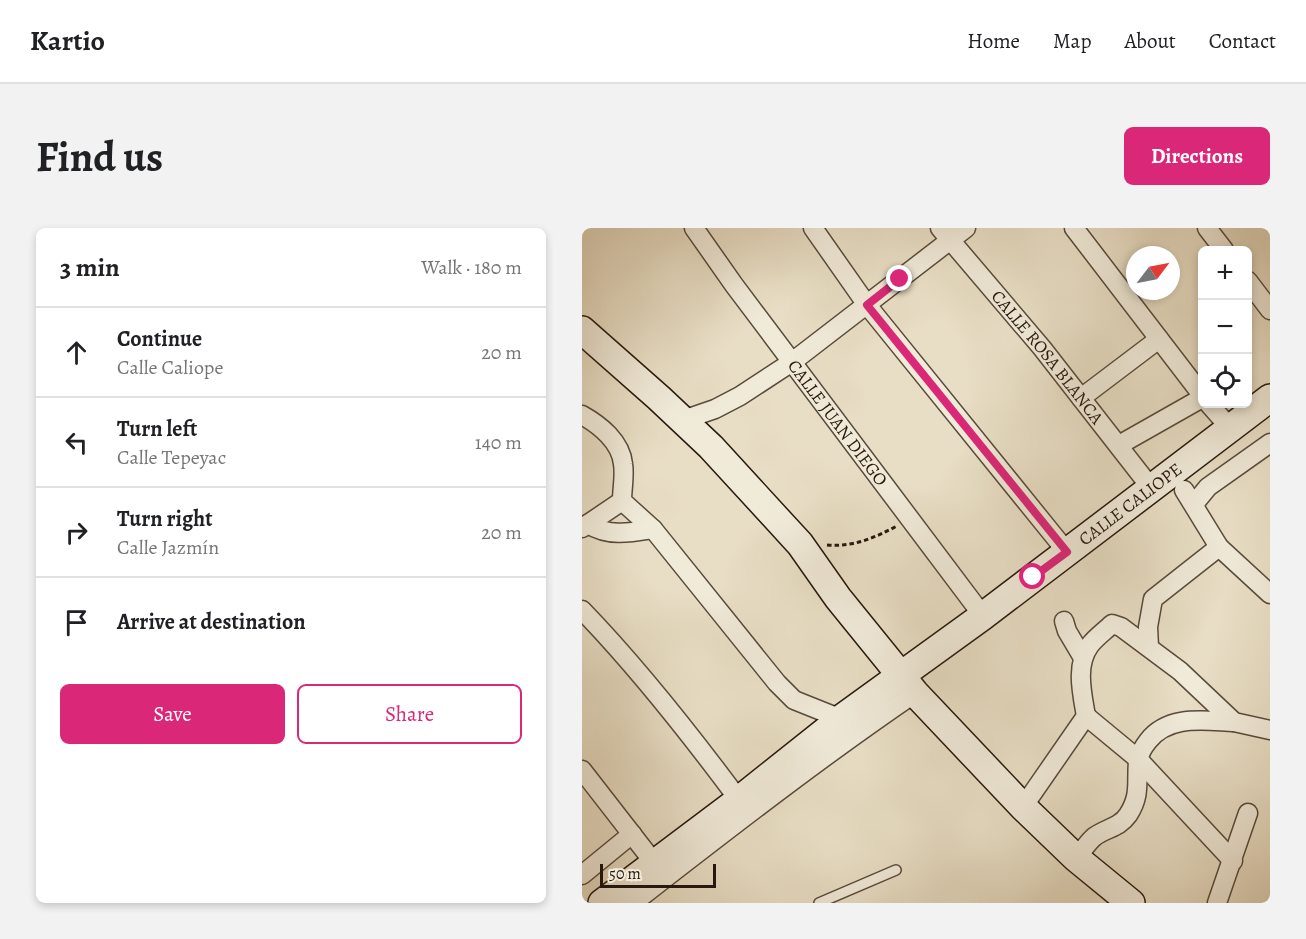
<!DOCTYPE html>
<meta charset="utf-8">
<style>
:root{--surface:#fff;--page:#f2f2f2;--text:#202124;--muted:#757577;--line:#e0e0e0;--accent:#db2777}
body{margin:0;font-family:Alegreya,serif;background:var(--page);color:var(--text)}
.controls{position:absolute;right:18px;top:18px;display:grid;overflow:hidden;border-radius:9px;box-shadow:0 3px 9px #0003}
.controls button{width:54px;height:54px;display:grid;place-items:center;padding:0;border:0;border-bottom:2px solid var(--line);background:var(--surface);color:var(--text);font:30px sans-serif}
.compass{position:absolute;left:544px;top:18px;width:54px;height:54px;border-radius:50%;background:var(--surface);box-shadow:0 3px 9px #0003;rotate:58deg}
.scale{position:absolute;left:18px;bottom:15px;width:116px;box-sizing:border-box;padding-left:6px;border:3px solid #28180d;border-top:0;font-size:16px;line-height:21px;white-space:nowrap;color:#28180d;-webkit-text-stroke:4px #f0ead9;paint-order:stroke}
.stop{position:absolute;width:18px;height:18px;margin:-14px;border:4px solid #db2777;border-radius:50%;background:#fff}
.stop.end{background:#db2777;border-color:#fff;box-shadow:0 2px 6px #0008}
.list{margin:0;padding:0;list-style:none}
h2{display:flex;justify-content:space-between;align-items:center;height:78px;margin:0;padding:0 24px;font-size:26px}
h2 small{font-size:20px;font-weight:400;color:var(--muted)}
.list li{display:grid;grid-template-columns:39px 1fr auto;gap:18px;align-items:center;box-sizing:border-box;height:90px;padding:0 24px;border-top:2px solid var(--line)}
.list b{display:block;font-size:22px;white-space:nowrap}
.list p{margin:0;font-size:20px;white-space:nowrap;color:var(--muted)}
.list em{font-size:20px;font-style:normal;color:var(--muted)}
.actions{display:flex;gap:12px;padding:18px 24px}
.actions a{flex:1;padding:14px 0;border:2px solid var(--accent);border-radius:9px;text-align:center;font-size:21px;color:var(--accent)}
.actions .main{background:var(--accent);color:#fff}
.icon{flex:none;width:33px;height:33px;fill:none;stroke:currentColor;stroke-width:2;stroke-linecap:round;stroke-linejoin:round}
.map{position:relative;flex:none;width:688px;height:675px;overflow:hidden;border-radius:9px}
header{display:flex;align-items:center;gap:36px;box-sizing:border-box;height:84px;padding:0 30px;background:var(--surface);border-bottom:2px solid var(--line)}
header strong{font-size:28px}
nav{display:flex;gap:33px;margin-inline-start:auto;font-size:21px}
.intro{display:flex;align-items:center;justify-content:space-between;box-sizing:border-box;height:144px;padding:0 36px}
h1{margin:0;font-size:42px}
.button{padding:15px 27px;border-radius:9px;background:var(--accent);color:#fff;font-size:21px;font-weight:700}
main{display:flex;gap:36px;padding:0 36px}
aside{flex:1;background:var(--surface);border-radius:9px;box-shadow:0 3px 9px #0003}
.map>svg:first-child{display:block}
</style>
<header>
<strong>Kartio</strong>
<nav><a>Home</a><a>Map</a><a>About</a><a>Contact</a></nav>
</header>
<div class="intro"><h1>Find us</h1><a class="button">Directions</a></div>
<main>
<aside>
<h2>3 min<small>Walk · 180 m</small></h2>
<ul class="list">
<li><svg class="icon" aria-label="ahead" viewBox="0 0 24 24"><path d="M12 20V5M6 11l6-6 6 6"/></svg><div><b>Continue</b><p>Calle Caliope</p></div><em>20 m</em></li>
<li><svg class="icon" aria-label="left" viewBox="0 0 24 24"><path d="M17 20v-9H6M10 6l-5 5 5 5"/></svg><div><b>Turn left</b><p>Calle Tepeyac</p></div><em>140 m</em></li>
<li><svg class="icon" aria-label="right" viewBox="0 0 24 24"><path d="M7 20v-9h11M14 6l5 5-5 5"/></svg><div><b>Turn right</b><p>Calle Jazmín</p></div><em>20 m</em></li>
<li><svg class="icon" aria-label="arrive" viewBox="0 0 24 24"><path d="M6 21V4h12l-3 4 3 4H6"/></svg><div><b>Arrive at destination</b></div></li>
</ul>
<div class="actions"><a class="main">Save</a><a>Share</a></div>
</aside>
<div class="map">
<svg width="688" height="675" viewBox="0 0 688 675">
<rect width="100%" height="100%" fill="#e8dec5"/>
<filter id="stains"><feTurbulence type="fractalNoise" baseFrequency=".00333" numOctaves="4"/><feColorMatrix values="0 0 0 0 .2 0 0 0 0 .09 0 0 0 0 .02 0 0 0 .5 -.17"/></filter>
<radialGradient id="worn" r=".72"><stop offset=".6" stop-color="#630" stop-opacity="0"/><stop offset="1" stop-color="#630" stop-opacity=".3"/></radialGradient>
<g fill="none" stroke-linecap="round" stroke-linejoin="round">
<defs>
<path id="lane" d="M237,675L314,642"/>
<g id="street">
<path id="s1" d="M112,0L152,57L401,388"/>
<path d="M231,0L285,77L485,324"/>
<path id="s2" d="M358,0L460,120L570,261"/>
<path d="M492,0L620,167"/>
<path d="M625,0L642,22"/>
<path d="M666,53L688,82"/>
<path d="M499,170L577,111"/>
<path d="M627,176L649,201"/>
<path d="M0,187C18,197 39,214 41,236C43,247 40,261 40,273L71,301L195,455L212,472L282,500"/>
<path d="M101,192L133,181L158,168L210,134L384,0"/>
<path d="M537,217L620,170"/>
<path d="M602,262L637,319L688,366"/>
<path d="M612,276L626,259L688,215"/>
<path d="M6,296C27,309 47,305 71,301"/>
<path d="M0,300L40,273"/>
<path d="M0,382C57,441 108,506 157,572"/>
<path d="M482,393L485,403L501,430"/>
<path d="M567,419L566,399L571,371L637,319"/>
<path d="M504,488L556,531L651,633"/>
<path d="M0,542L73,636"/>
<path d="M441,579L504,488C500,465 493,437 508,417C514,409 523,403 530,396L539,399L598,443L652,494L688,502"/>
<path d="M494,630C500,624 505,615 512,609C524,600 537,600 546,587C559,567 554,555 556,533C557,527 562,518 566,513C587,486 623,493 652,494"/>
<path d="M0,647L50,606"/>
<path d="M51,675C144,603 236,531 333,465"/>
<path d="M635,675L666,585"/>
</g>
<g id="secondary">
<path d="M0,102L77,170L129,219L218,316L256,370L333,465L441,579L494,630L549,675"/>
<path id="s3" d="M20,675L157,572L260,490L401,388L688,170"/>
</g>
</defs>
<use href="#lane" stroke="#584a3b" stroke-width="12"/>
<use href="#street" stroke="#584a3b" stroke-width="21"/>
<use href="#secondary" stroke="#28180d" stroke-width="30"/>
<path stroke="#28180d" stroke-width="3" stroke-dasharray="4.5 3" stroke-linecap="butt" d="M245,317C272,319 292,310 315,298"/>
<use href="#lane" stroke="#f0ead9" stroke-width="9"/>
<use href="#street" stroke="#f0ead9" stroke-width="18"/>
<use href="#secondary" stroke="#f0ead9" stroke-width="27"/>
</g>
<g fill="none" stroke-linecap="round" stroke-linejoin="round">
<path stroke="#db2777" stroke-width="8" d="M318,51L285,77L485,324L451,349"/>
</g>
<g text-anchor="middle" stroke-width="4.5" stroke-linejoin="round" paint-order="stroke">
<g font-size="18" fill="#28180d" stroke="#f0ead9">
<text dy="6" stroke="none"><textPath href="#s2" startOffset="168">CALLE ROSA BLANCA</textPath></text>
<text dy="6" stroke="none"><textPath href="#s1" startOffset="242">CALLE JUAN DIEGO</textPath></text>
<text dy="6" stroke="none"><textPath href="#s3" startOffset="662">CALLE CALIOPE</textPath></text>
</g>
</g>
<rect width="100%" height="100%" filter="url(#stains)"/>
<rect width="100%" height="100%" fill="url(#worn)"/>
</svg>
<div class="controls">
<button>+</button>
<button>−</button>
<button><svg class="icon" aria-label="locate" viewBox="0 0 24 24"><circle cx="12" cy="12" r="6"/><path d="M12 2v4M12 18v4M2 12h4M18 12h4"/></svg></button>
</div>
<svg class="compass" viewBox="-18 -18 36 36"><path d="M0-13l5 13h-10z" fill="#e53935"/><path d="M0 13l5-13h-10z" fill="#757577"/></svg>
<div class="scale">50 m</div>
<div class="stop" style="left:451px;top:349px"></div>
<div class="stop end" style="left:318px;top:51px"></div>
</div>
</main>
